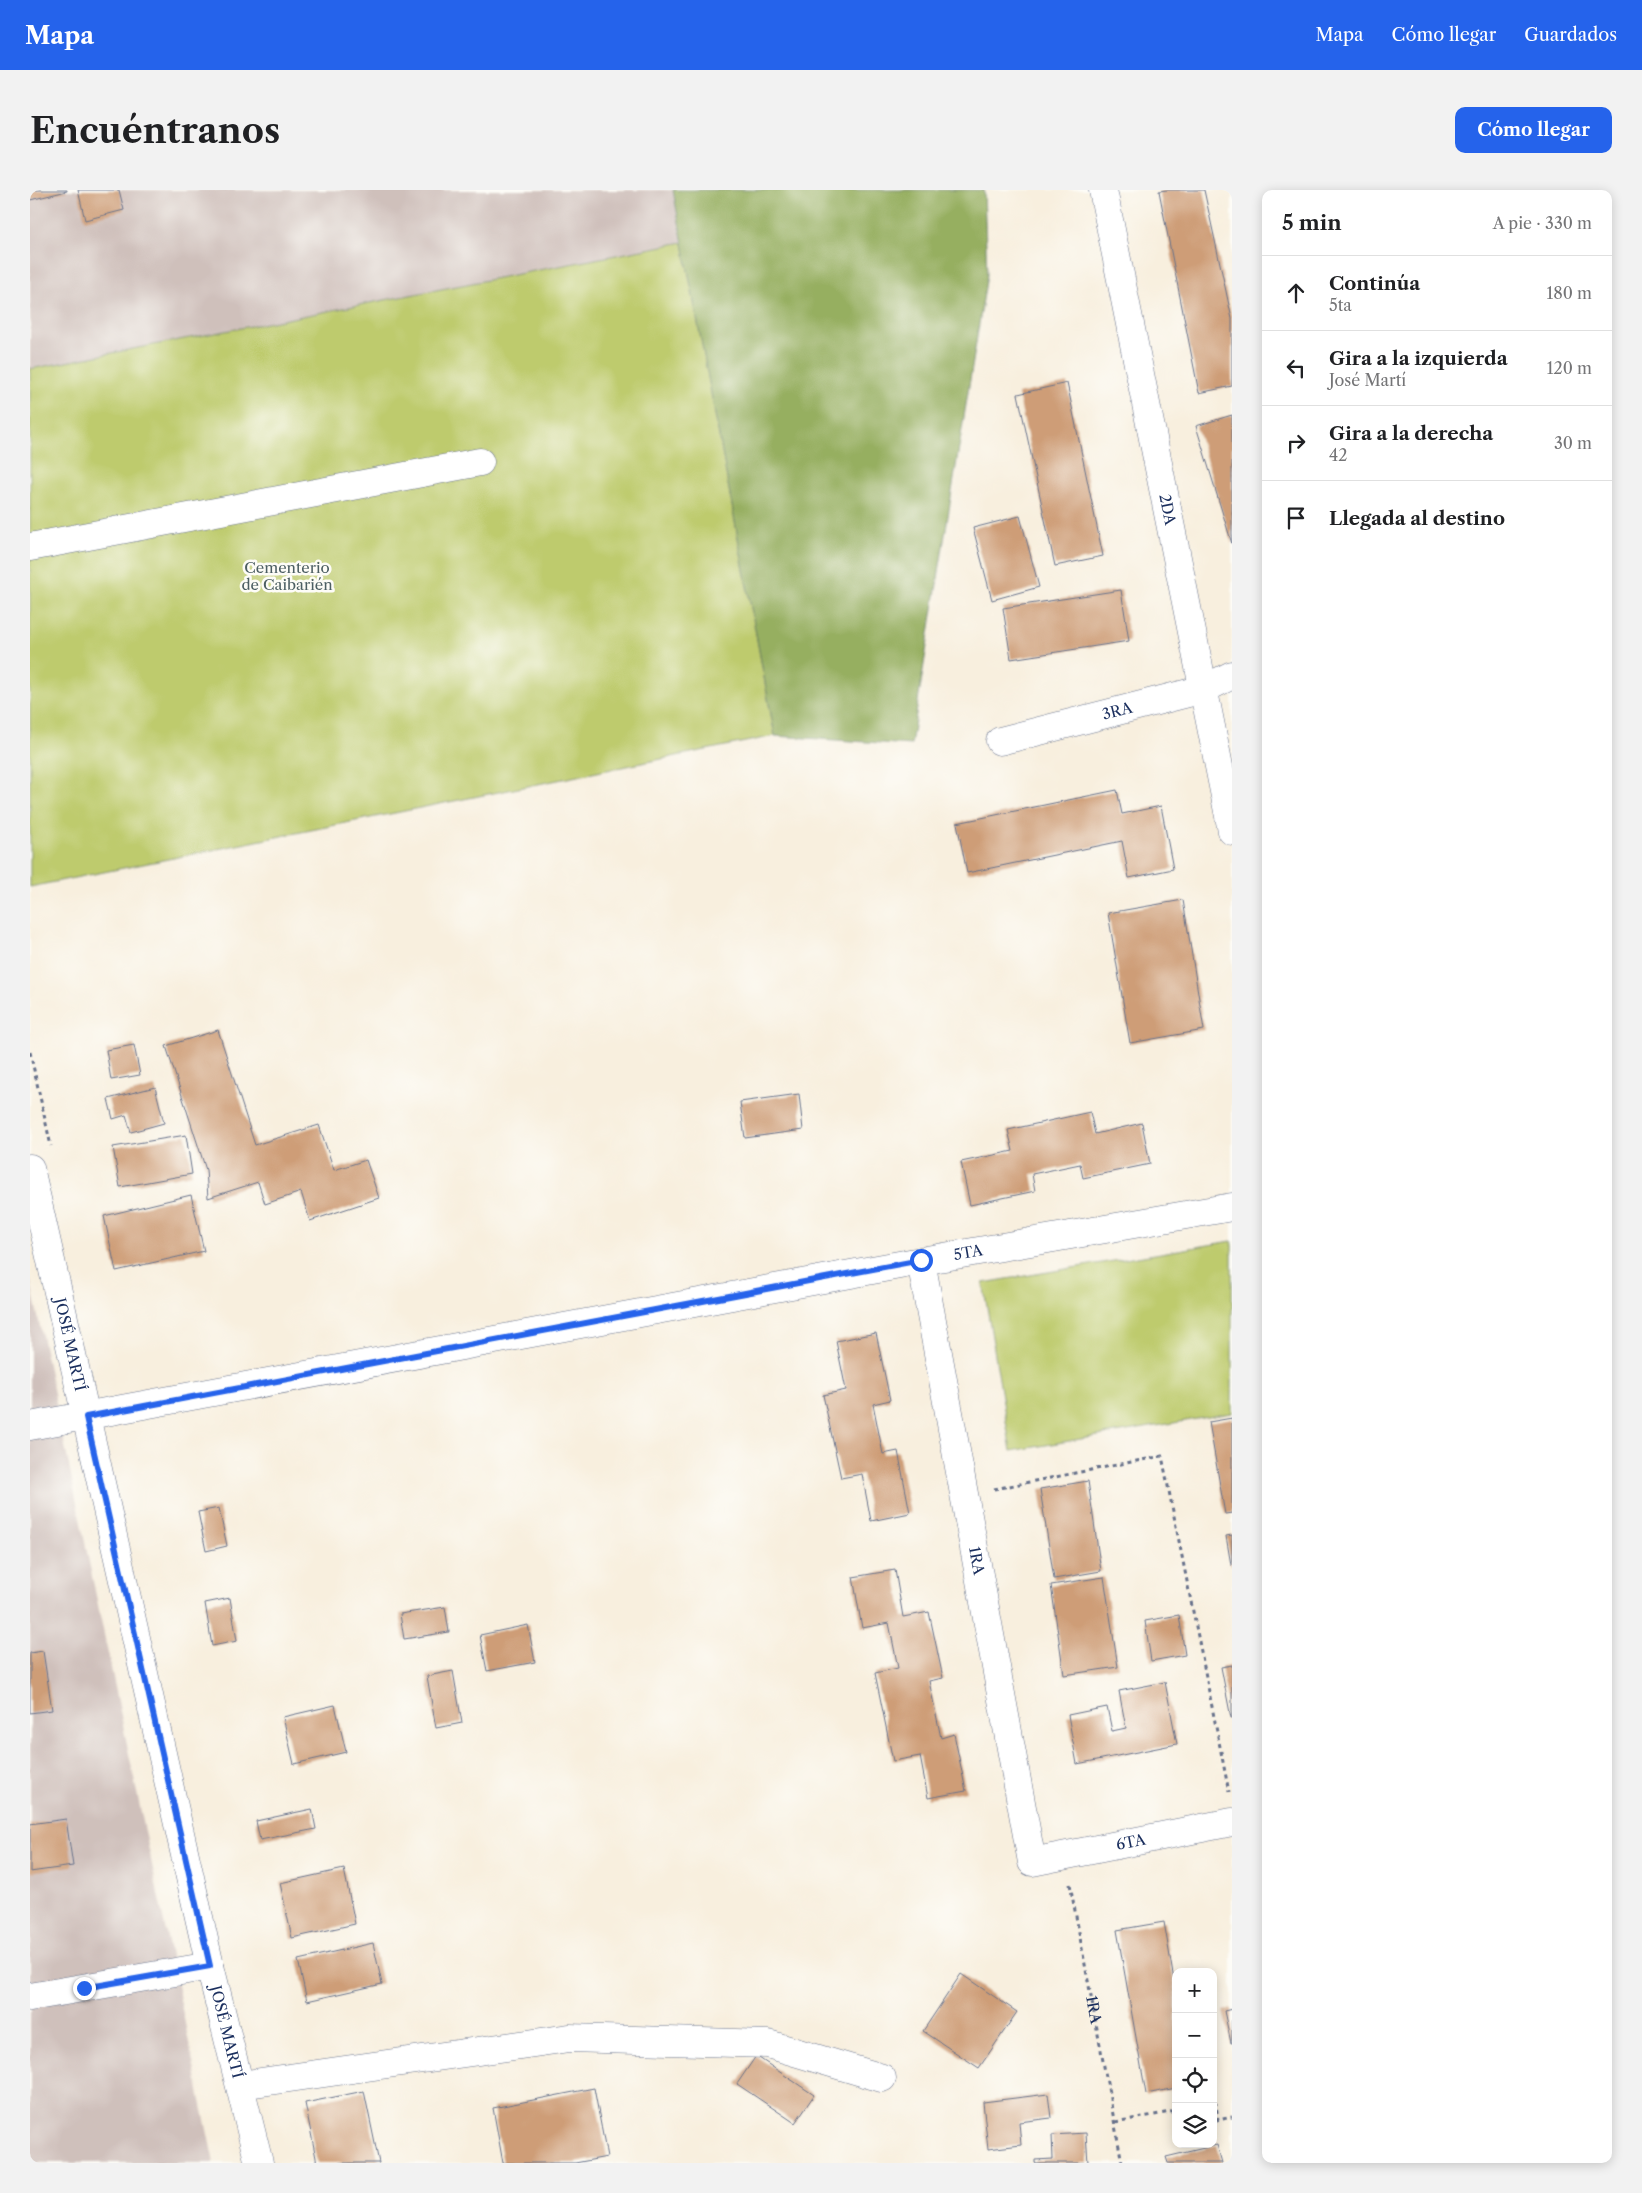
<!DOCTYPE html>
<html lang="es">
<meta charset="utf-8">
<style>
:root{--surface:#fff;--page:#f2f2f2;--text:#202124;--muted:#757577;--line:#e0e0e0;--accent:#2563eb}
body{margin:0;font-family:"Libre Caslon Text",serif;background:var(--page);color:var(--text)}
.controls{position:absolute;right:15px;bottom:15px;display:grid;overflow:hidden;border-radius:10px;box-shadow:0 2px 12px #0003}
.controls button{width:45px;height:45px;display:grid;place-items:center;padding:0;border:0;border-bottom:1px solid var(--line);background:var(--surface);color:var(--text);font:25px sans-serif}
.stop{position:absolute;width:15px;height:15px;margin:-11px;border:4px solid #2563eb;border-radius:50%;background:#fff}
.stop.end{background:#2563eb;border-color:#fff;box-shadow:0 1px 5px #0008}
.list{margin:0;padding:0;list-style:none}
h2{display:flex;justify-content:space-between;align-items:center;height:65px;margin:0;padding:0 20px;font-size:21px}
h2 small{font-size:16px;font-weight:400;color:var(--muted)}
.list li{display:grid;grid-template-columns:32px 1fr auto;gap:15px;align-items:center;box-sizing:border-box;height:75px;padding:0 20px;border-top:1px solid var(--line)}
.list b{display:block;font-size:19px;white-space:nowrap}
.list p{margin:0;font-size:16px;white-space:nowrap;color:var(--muted)}
.list em{font-size:16px;font-style:normal;color:var(--muted)}
.icon{flex:none;width:28px;height:28px;fill:none;stroke:currentColor;stroke-width:2;stroke-linecap:round;stroke-linejoin:round}
.map{position:relative;flex:none;width:1202px;height:1973px;overflow:hidden;border-radius:10px}
header{display:flex;align-items:center;gap:30px;box-sizing:border-box;height:70px;padding:0 25px;background:var(--accent);color:#fff}
header strong{font-size:24px}
nav{display:flex;gap:28px;margin-inline-start:auto;font-size:18px}
.intro{display:flex;align-items:center;justify-content:space-between;box-sizing:border-box;height:120px;padding:0 30px}
h1{margin:0;font-size:35px}
.button{padding:12px 22px;border-radius:10px;background:var(--accent);color:#fff;font-size:18px;font-weight:700}
main{display:flex;gap:30px;padding:0 30px}
aside{flex:1;background:var(--surface);border-radius:10px;box-shadow:0 2px 12px #0003}
.map>svg:first-child{display:block}
</style>
<header>
<strong>Mapa</strong>
<nav><a>Mapa</a><a>Cómo llegar</a><a>Guardados</a></nav>
</header>
<div class="intro"><h1>Encuéntranos</h1><a class="button">Cómo llegar</a></div>
<main>
<div class="map">
<svg width="1202" height="1973" viewBox="0 0 1202 1973">
<rect width="100%" height="100%" fill="#fdfcf7"/>
<filter id="ink" filterUnits="userSpaceOnUse"><feTurbulence type="fractalNoise" baseFrequency=".02" numOctaves="2"/><feDisplacementMap in="SourceGraphic" scale="10" xChannelSelector="R" yChannelSelector="G"/><feConvolveMatrix kernelMatrix="1 2 1 2 8 2 1 2 1" color-interpolation-filters="sRGB"/></filter>
<filter id="wash" filterUnits="userSpaceOnUse"><feTurbulence type="fractalNoise" baseFrequency=".0096" numOctaves="4" result="noise"/><feDisplacementMap in="SourceGraphic" scale="20" xChannelSelector="R" yChannelSelector="G"/><feGaussianBlur stdDeviation="1.12" result="paint"/><feColorMatrix in="noise" values="0 0 0 0 0 0 0 0 0 0 0 0 0 0 0 0 0 1.4 0 .05"/><feComposite in="paint" operator="in"/></filter>
<g filter="url(#wash)">
<rect width="100%" height="100%" fill="#f8efde"/>
<path fill="#cfc0bb" d="M0,0H643L653,52L0,179Z
M0,1088L184,1973H0Z"/>
<path fill="#becb6d" stroke="#6c7d66" d="M653,52L745,546L0,697V179Z
M1202,1051V1223L981,1261L953,1093Z"/>
<path fill="#96af60" stroke="#586f5f" d="M643,0H954L957,85L881,555L745,546Z"/>
<g id="blocks">
<path fill="#ce9d77" d="M0,0H37V1L0,10Z
M48,0H89L94,20L55,30Z
M1137,0H1174L1202,129V196L1169,203L1129,1Z
M1037,193L1073,366L1025,376L988,204Z
M1202,225V354L1166,236Z
M990,326L1009,397L962,410L943,338Z
M1091,400L1099,451L981,469L973,418Z
M1087,600L1092,624L1131,616L1143,679L1099,688L1092,651L937,683L927,633Z
M1153,710L1174,840L1100,853L1078,723Z
M188,840L225,955L289,935L304,980L336,970L349,1008L280,1031L271,1002L235,1014L228,992L178,1008L176,980L136,856Z
M104,855L110,885L81,890L76,860Z
M125,897L134,933L101,942L96,925L83,929L78,909Z
M769,904L773,940L715,948L710,912Z
M1060,922L1065,944L1112,933L1120,974L1053,988L1050,974L1002,984L1005,1001L940,1015L931,972L983,961L978,940Z
M156,945L162,984L90,997L83,957Z
M161,1005L174,1061L86,1081L74,1026Z
M846,1143L860,1210L843,1214L853,1264L868,1261L880,1323L841,1331L832,1284L811,1288L793,1205L816,1200L806,1151Z
M1202,1228V1323L1195,1324L1179,1232Z
M1058,1291L1071,1381L1024,1389L1010,1299Z
M189,1318L197,1356L176,1361L168,1322Z
M1202,1345V1375H1201L1196,1346Z
M865,1380L873,1427L899,1422L913,1488L899,1491L911,1548L924,1544L936,1601L898,1608L890,1566L863,1571L845,1483L868,1478L859,1433L832,1438L823,1387Z
M1074,1387L1088,1477L1034,1485L1021,1395Z
M200,1408L207,1451L182,1456L175,1413Z
M415,1417L419,1442L374,1449L370,1424Z
M1149,1425L1155,1465L1121,1471L1115,1431Z
M498,1435L505,1472L457,1481L450,1445Z
M13,1461L22,1520L0,1523V1463Z
M1202,1475V1528H1201L1191,1477Z
M423,1481L432,1533L406,1538L397,1486Z
M1135,1492L1147,1554L1047,1574L1038,1525L1077,1517L1082,1541L1096,1538L1089,1501Z
M305,1515L316,1562L264,1574L253,1527Z
M282,1619L286,1639L230,1650L226,1631Z
M36,1629L43,1676L0,1682V1634Z
M314,1679L325,1734L262,1748L250,1693Z
M1134,1732L1146,1802V1898L1116,1904L1087,1740Z
M343,1753L352,1794L277,1811L268,1770Z
M931,1784L987,1822L949,1878L893,1841Z
M1202,1819V1853H1201L1194,1821Z
M726,1866L784,1905L765,1933L707,1894Z
M564,1898L577,1967L545,1973H473L463,1918Z
M334,1901L349,1973H287L275,1913Z
M1018,1904L1021,1928L989,1932L991,1955L958,1959L953,1912Z
M1056,1943L1058,1973H1005V1970L1023,1969L1022,1945Z
M1187,1955L1192,1973H1138L1136,1967Z"/>
</g>
</g>
<g filter="url(#ink)">
<use href="#blocks" fill-opacity="0" stroke="#68728b" stroke-width="1"/>
<g fill="none" stroke-linecap="round" stroke-linejoin="round">
<defs>
<g id="minor">
<path id="s2" d="M1073,0L1202,641"/>
<path d="M0,357L450,272"/>
<path id="s3" d="M970,551L1174,499L1202,485"/>
<path id="s4" d="M891,1071L1002,1672L1202,1632"/>
<path id="s5" d="M0,1236L891,1071L1202,1017"/>
<path d="M0,1807L180,1776"/>
<path d="M210,1895L539,1848L738,1854L852,1888"/>
</g>
<g id="major">
<path id="s6" d="M0,978L180,1776L229,1973"/>
</g>
</defs>
<use href="#minor" stroke="#68728b" stroke-width="29"/>
<use href="#major" stroke="#68728b" stroke-width="29"/>
<g stroke="#68728b" stroke-width="3" stroke-dasharray="4 4" stroke-linecap="butt">
<path d="M0,862L21,956"/>
<path d="M964,1299L1132,1266L1199,1602"/>
<path id="s1" d="M1040,1694L1092,1973"/>
<path d="M1183,1914H1186L1188,1930L1202,1927"/>
<path d="M1085,1932L1146,1921"/>
</g>
<use href="#minor" stroke="#fff" stroke-width="28"/>
<use href="#major" stroke="#fff" stroke-width="28"/>
</g>
</g>
<g fill="none" stroke-linecap="round" stroke-linejoin="round" filter="url(#ink)">
<path stroke="#2563eb" stroke-width="6" d="M54,1798L180,1776L56,1227L891,1070"/>
</g>
<g text-anchor="middle" stroke-width="5" stroke-linejoin="round" paint-order="stroke">
<g font-size="15" fill="#1b2f5e" stroke="#fdfcf7">
<text dy="5" stroke="none"><textPath href="#s2" startOffset="326">2DA</textPath></text>
<text dy="5" stroke="none"><textPath href="#s3" startOffset="121">3RA</textPath></text>
<text dy="5" stroke="none"><textPath href="#s5" startOffset="954">5TA</textPath></text>
<text dy="5" stroke="none"><textPath href="#s6" startOffset="181">JOSÉ MARTÍ</textPath></text>
<text dy="5" stroke="none"><textPath href="#s4" startOffset="305">1RA</textPath></text>
<text dy="5" stroke="none"><textPath href="#s4" startOffset="712">6TA</textPath></text>
<text dy="5" stroke="none"><textPath href="#s1" startOffset="128">1RA</textPath></text>
<text dy="5" stroke="none"><textPath href="#s6" startOffset="886">JOSÉ MARTÍ</textPath></text>
</g>
<g font-size="15" fill="#4c5e62" stroke="#fdfcf7">
<text x="257" y="383">Cementerio<tspan x="257" dy="17">de Caibarién</tspan></text>
</g>
</g>
</svg>
<div class="controls">
<button>+</button>
<button>−</button>
<button><svg class="icon" aria-label="locate" viewBox="0 0 24 24"><circle cx="12" cy="12" r="6"/><path d="M12 2v4M12 18v4M2 12h4M18 12h4"/></svg></button>
<button><svg class="icon" aria-label="layers" viewBox="0 0 24 24"><path d="M12 4l9 5-9 5-9-5zM3 14l9 5 9-5"/></svg></button>
</div>
<div class="stop" style="left:891px;top:1070px"></div>
<div class="stop end" style="left:54px;top:1798px"></div>
</div>
<aside>
<h2>5 min<small>A pie · 330 m</small></h2>
<ul class="list">
<li><svg class="icon" aria-label="ahead" viewBox="0 0 24 24"><path d="M12 20V5M6 11l6-6 6 6"/></svg><div><b>Continúa</b><p>5ta</p></div><em>180 m</em></li>
<li><svg class="icon" aria-label="left" viewBox="0 0 24 24"><path d="M17 20v-9H6M10 6l-5 5 5 5"/></svg><div><b>Gira a la izquierda</b><p>José Martí</p></div><em>120 m</em></li>
<li><svg class="icon" aria-label="right" viewBox="0 0 24 24"><path d="M7 20v-9h11M14 6l5 5-5 5"/></svg><div><b>Gira a la derecha</b><p>42</p></div><em>30 m</em></li>
<li><svg class="icon" aria-label="arrive" viewBox="0 0 24 24"><path d="M6 21V4h12l-3 4 3 4H6"/></svg><div><b>Llegada al destino</b></div></li>
</ul>
</aside>
</main>
